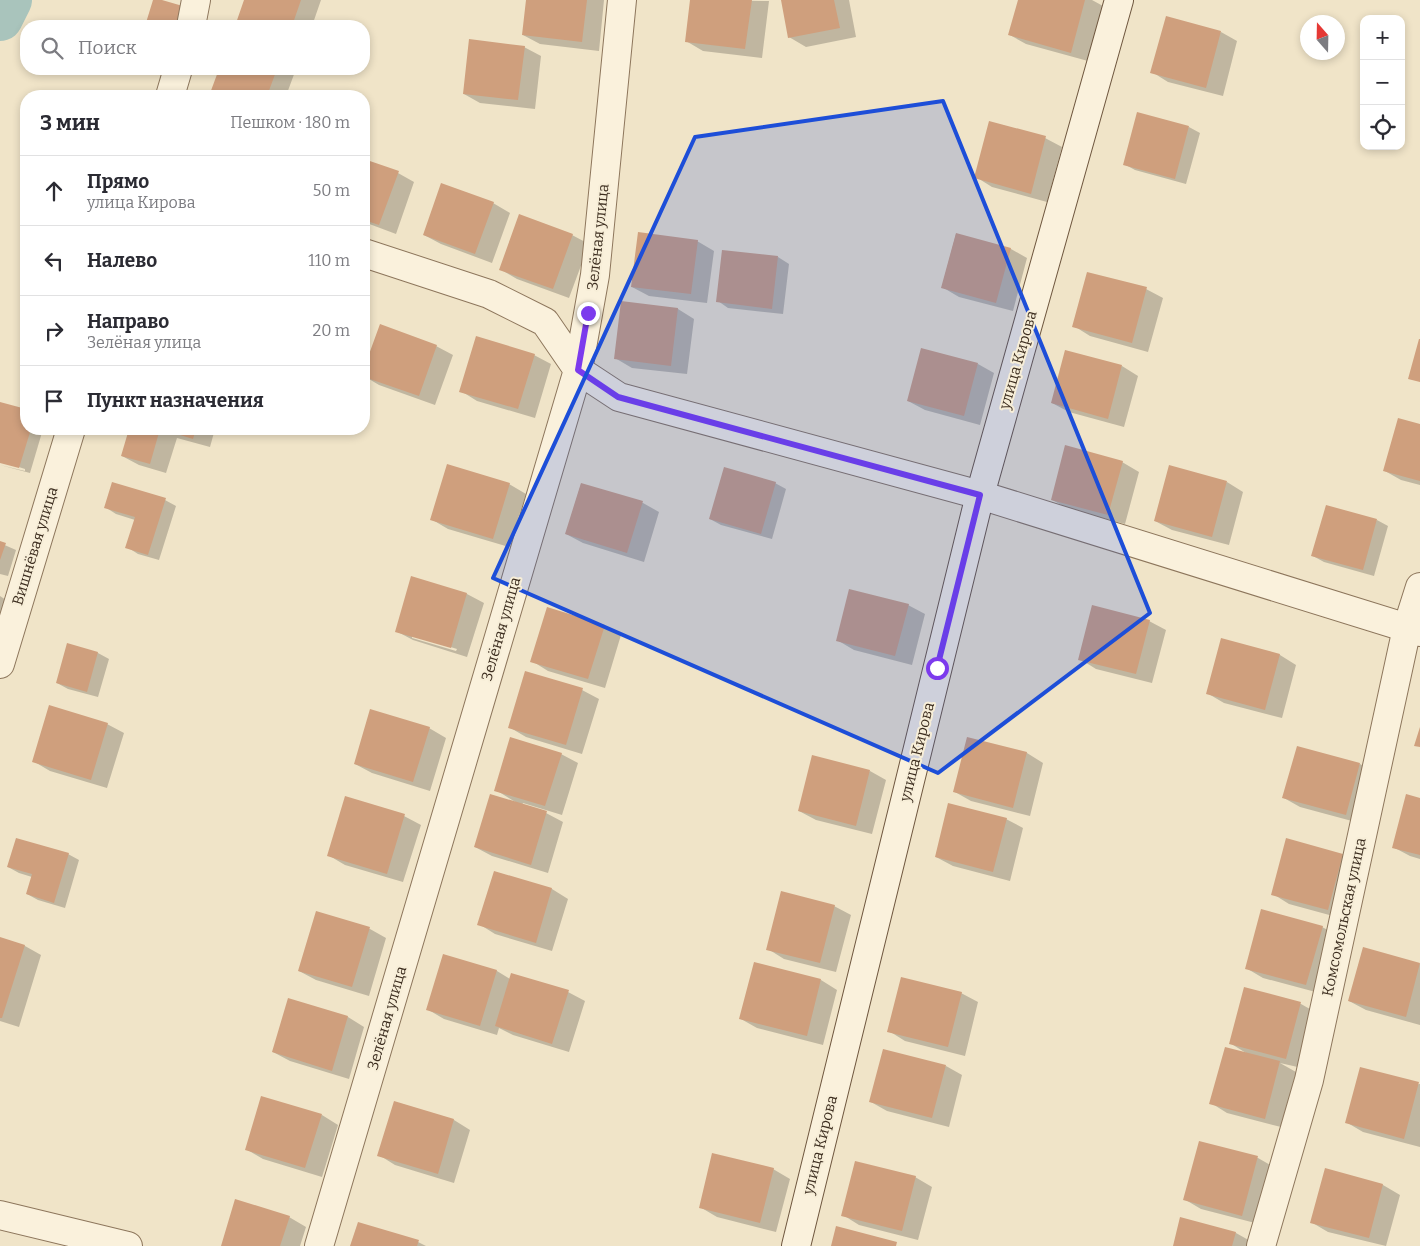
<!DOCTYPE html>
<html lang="ru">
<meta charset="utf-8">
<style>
:root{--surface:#fff;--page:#f2f2f3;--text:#2b2b33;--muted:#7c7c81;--line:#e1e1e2}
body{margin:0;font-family:Bitter,serif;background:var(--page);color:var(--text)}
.controls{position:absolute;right:15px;top:15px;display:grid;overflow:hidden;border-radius:10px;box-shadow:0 2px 8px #0003}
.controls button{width:45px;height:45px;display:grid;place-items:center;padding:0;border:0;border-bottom:1px solid var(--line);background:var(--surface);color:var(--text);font:25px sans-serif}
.compass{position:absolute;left:1300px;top:15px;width:45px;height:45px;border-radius:50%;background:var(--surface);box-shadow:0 2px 8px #0003;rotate:340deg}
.stop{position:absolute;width:15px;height:15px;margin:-11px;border:4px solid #7c3aed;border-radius:50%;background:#fff}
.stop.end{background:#7c3aed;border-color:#fff;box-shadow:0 1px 5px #0008}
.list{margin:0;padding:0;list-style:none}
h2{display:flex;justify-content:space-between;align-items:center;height:65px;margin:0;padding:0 20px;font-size:21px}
h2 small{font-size:16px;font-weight:400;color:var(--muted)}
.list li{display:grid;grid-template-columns:32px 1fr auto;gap:15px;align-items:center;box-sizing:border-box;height:70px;padding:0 20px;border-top:1px solid var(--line)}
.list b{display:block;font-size:19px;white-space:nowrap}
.list p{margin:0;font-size:16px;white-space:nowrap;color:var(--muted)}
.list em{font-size:16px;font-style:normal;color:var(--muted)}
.icon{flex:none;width:28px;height:28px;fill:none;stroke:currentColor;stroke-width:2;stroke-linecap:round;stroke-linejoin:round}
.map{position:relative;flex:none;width:1420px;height:1246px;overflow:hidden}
.search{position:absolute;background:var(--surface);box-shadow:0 2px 8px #0003;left:20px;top:20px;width:350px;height:55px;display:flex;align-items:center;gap:12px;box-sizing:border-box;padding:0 18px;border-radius:20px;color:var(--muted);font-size:19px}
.panel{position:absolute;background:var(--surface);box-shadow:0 2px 8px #0003;left:20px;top:90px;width:350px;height:345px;border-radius:20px}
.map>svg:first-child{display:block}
</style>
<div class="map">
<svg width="1420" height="1246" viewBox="0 0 1420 1246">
<rect width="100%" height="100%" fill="#f0e4c8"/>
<path fill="#0003" fill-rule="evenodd" d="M245,0H321L312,26H236Z
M527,0H604L599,51L540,44L523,35Z
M691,0L769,1L762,58L703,51L686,41Z
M782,0H849L856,37L806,47L789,37Z
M1019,0H1092L1103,6L1088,61L1026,44L1010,35Z
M1221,32L1237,41L1223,96L1168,82L1152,72Z
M524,47L541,56L535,109L480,103L464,94Z
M220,69H296L286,96H211Z
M1189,127L1200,133L1186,184L1135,170L1124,164Z
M1045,138L1062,147L1047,202L992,187L976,177Z
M364,160L398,173L414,182L396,234L364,222Z
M493,203L510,213L492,263L441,244L424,235Z
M956,234L1011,249L1027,258L1013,311L959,297L942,287Z
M572,235L589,244L569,298L517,279L500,269Z
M697,241L714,251L707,303L649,296L632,287Z
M778,257L789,264L783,314L728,308L718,301Z
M1146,289L1163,298L1148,352L1090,336L1074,326Z
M622,303L678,309L694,319L687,374L632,368L615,358Z
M380,326L436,346L453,355L435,405L379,385L364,376Z
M534,355L551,364L535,418L477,401L461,391Z
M978,364L994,373L980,425L925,410L908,401Z
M1122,366L1138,376L1124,427L1069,412L1052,403Z
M0,403L26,410V429H43L30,473L0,465L25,471V469L0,461Z
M1420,426V485L1401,480L1385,471Z
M130,429H215L210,447L177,438L166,473L139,465L122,456Z
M1122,462L1139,472L1125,524L1069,509L1052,500Z
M1227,482L1243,492L1229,545L1172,530L1155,521Z
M775,483L786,489L772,539L721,525L710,519Z
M509,484L526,494L509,547L448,529L431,519Z
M581,484L643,503L659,512L644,562L583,543L566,534Z
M165,500L176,506L159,560L138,554L127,547L135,520L116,514L105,507Z
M1377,520L1388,526L1374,576L1324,562L1313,556Z
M0,543L16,550L8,576L0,574Z
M412,578L467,594L484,603L467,657L413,640L396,631ZM412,635L457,649L456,651L412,638Z
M0,596L6,600L0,620Z
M908,605L925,614L912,665L854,650L837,640Z
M1149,621L1166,630L1152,683L1096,669L1080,659Z
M604,626L621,635L605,688L548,671L532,661Z
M1222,640L1280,655L1296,665L1282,718L1224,703L1207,693Z
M68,644L98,653L109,659L98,697L68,689L57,683Z
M582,690L599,699L582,754L526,737L509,727Z
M107,724L124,733L107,788L50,771L33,761Z
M429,728L446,738L430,791L372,773L355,764Z
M968,739L1027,753L1043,763L1030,816L971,801L955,792Z
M561,754L578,763L562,815L523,803L522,805L546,813L563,822L548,873L492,856L475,847L517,803L496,790Z
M1360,764L1376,773L1363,824L1300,807L1284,798Z
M870,771L886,780L872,834L816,820L799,811Z
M1420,799V859L1410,856L1393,847Z
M404,816L421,825L403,882L345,865L328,855Z
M1006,819L1023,828L1010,881L953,866L936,857Z
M68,854L79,860L65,908L38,900L27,894L32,877L19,873L8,867Z
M1342,855L1359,865L1344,919L1289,904L1273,894Z
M495,872L552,889L568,899L552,951L495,934L479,924Z
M834,906L851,915L836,972L784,959L768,949Z
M317,913L370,929L386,938L369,996L316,980L299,971Z
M1322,927L1339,936L1323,994L1263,978L1246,968Z
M0,938L25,946L41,955L19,1027L0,1021Z
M1363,949L1420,964V1025L1366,1010L1349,1001Z
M444,956L497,971L510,979L568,992L585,1001L569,1052L513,1035L499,1028L497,1035L444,1019L427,1009Z
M821,980L837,990L823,1045L757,1028L741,1019Z
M1245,989L1301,1004L1317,1013L1302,1068L1280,1063L1296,1072L1281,1127L1227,1113L1211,1103L1246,1053L1230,1043Z
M961,993L978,1002L965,1056L905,1041L889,1031Z
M289,1000L348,1017L364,1027L349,1079L290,1061L273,1052Z
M946,1066L962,1075L949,1127L887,1111L871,1102Z
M1419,1084H1420V1147L1363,1132L1346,1122Z
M395,1102L454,1120L470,1130L454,1183L395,1165L379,1155Z
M322,1115L338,1125L322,1177L263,1159L246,1149Z
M1200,1142L1258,1158L1274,1167L1259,1224L1201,1209L1184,1199Z
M773,1169L790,1179L776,1232L717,1217L700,1207Z
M1326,1170L1383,1185L1400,1195L1386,1246L1328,1232L1311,1222Z
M915,1177L932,1187L918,1240L859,1225L843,1215Z
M289,1217L306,1227L300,1246H223Z
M359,1224L418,1242L426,1246H352Z
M1236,1233L1252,1242L1251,1246H1174Z"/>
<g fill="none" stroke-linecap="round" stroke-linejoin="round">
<path stroke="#a9c4bc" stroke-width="46" d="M0,18L9,0"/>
</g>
<path fill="#cf9f7d" d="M153,0H162L193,9L188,26H145Z
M244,0H301L292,26H235Z
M526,0H587L582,42L522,35Z
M690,0H752L745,49L685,42Z
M781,0H834L840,28L788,38Z
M1018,0H1085L1071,53L1008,35Z
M1166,16L1221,31L1206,88L1150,73Z
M469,39L525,46L518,100L463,94Z
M219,69H277L267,96H209Z
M1137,112L1189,126L1175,179L1123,165Z
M989,121L1046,136L1031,194L974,178Z
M364,159L399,171L379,225L364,220Z
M441,183L494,202L475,254L423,235Z
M519,214L573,234L553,289L499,270Z
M638,232L698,240L691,294L631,287Z
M956,233L1011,248L996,303L941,288Z
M722,250L778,256L772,309L716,302Z
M1087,272L1147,287L1132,343L1072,327Z
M621,301L678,308L671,366L614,359Z
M380,324L437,345L419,396L364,377V368Z
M476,336L535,354L518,409L459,392Z
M1419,339H1420V382L1408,379Z
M921,348L978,363L964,416L907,401Z
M1065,350L1122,365L1108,419L1051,403Z
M0,402L26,409V429H31L19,468L0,463Z
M1398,418L1420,424V481L1383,471Z
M129,429H160L150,464L121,456Z
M161,429H196L193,439Z
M1065,445L1123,461L1108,515L1051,500Z
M447,464L510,483L493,539L430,520Z
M1169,465L1227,481L1212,537L1154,521Z
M724,467L776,482L761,534L709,519Z
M112,482L166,498L148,555L125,548L135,517L104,508Z
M581,483L643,501L627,553L565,534Z
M1326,505L1377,519L1363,570L1311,556Z
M0,541L6,543L0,560Z
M411,576L467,593L451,648L395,632Z
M849,589L909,604L895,656L836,641Z
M1092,605L1150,620L1136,674L1078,660Z
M547,607L605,625L588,679L530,662Z
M1221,638L1280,654L1265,710L1206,694Z
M67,643L98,652L87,692L56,683Z
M525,671L583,688L566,745L508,728Z
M49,705L108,723L91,780L32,762Z
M370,709L430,727L413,782L354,764Z
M1420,727V747L1414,746Z
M510,737L562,753L545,806L494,791Z
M967,737L1027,752L1013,808L953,792Z
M1297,746L1360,763L1346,815L1282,798Z
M812,755L870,770L856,826L798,811Z
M490,794L547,811L531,865L474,847Z
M1406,794L1420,798V855L1392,848Z
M345,796L405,814L387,874L327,856Z
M948,803L1007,818L993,872L935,857Z
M16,838L69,853L54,903L26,894L32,874L7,867Z
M1286,838L1343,854L1328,910L1271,895Z
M494,871L552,888L536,943L477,925Z
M781,891L835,905L820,963L766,950Z
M1261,909L1323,926L1306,985L1245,969Z
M316,911L370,927L352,987L298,971Z
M0,937L25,945L2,1018H0Z
M1363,947L1420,963L1406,1017L1348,1001Z
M443,954L497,970L480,1026L426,1010Z
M754,962L821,979L807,1036L739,1019Z
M511,973L569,990L552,1044L495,1026Z
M901,977L962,992L948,1047L887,1032Z
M1244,987L1301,1002L1286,1059L1229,1044Z
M288,998L348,1016L332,1071L272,1052Z
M1225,1047L1280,1061L1265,1119L1209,1104Z
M883,1049L946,1065L932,1118L869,1102Z
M1360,1067L1419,1082L1404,1139L1345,1123Z
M261,1096L322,1114L305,1168L245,1150Z
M394,1101L454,1119L438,1174L377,1156Z
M1199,1141L1258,1156L1242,1216L1183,1200Z
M712,1153L774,1168L760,1223L699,1208Z
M855,1161L916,1176L902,1231L841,1216Z
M1325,1168L1383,1184L1369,1238L1310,1223Z
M235,1199L290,1216L280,1246H221Z
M1180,1217L1236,1232L1232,1246H1173Z
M358,1222L419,1240L417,1246H350Z
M836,1226L897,1242L896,1246H831Z"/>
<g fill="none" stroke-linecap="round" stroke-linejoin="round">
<defs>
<path id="street" d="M191,26L196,0
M170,96L178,69
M364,253L489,294L545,322L578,370L619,397L980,495L1420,632
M0,664L71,429
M0,1215L128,1246
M319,1246L578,370L595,275L622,0
M1261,1246L1309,1080L1407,628L1420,587"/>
<path id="secondary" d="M796,1246L980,495L1119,0"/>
</defs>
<use href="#street" stroke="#8d765c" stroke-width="30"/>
<use href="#secondary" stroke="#6f573f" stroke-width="30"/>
<use href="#street" stroke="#faf1dc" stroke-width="28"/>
<use href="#secondary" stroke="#faf1dc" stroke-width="28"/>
</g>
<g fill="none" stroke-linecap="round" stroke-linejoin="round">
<path stroke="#7c3aed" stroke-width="6" d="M588,313L578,370L618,397L980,495L937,668"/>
</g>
<path fill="#1d4ed8" fill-opacity="0.2" stroke="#1d4ed8" stroke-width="4" stroke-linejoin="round" d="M943,101L1150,613L938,773L493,578L695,137Z"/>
<g text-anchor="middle" stroke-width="4" stroke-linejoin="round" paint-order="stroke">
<g font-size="15" fill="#3d2e20" stroke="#f7eed8">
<text transform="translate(598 237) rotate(-84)" y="5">Зелёная улица</text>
<text transform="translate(1018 360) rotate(-74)" y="5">улица Кирова</text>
<text transform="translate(35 546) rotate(-73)" y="5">Вишнёвая улица</text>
<text transform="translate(501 629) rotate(-74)" y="5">Зелёная улица</text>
<text transform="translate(917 752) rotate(-76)" y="5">улица Кирова</text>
<text transform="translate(1344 917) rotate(-78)" y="5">Комсомольская улица</text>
<text transform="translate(387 1018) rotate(-74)" y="5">Зелёная улица</text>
<text transform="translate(820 1145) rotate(-76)" y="5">улица Кирова</text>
</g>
</g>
</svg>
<div class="controls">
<button>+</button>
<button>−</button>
<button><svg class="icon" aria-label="locate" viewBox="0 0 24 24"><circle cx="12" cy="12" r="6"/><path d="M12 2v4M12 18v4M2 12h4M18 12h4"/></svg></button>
</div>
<svg class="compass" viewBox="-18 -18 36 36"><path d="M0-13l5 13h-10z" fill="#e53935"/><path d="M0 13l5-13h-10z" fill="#7c7c81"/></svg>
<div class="stop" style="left:937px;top:668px"></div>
<div class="stop end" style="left:588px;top:313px"></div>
<div class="search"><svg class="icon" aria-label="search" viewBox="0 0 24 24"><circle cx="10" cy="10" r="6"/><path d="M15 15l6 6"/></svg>Поиск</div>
<section class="panel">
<h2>3 мин<small>Пешком · 180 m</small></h2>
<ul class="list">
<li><svg class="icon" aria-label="ahead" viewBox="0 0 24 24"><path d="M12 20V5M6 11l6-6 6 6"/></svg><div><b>Прямо</b><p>улица Кирова</p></div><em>50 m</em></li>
<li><svg class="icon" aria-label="left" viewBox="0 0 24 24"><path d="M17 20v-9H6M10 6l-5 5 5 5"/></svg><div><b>Налево</b></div><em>110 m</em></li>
<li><svg class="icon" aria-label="right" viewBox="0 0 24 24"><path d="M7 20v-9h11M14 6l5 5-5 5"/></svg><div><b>Направо</b><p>Зелёная улица</p></div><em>20 m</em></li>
<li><svg class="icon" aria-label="arrive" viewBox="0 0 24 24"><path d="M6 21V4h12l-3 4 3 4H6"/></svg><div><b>Пункт назначения</b></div></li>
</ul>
</section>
</div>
